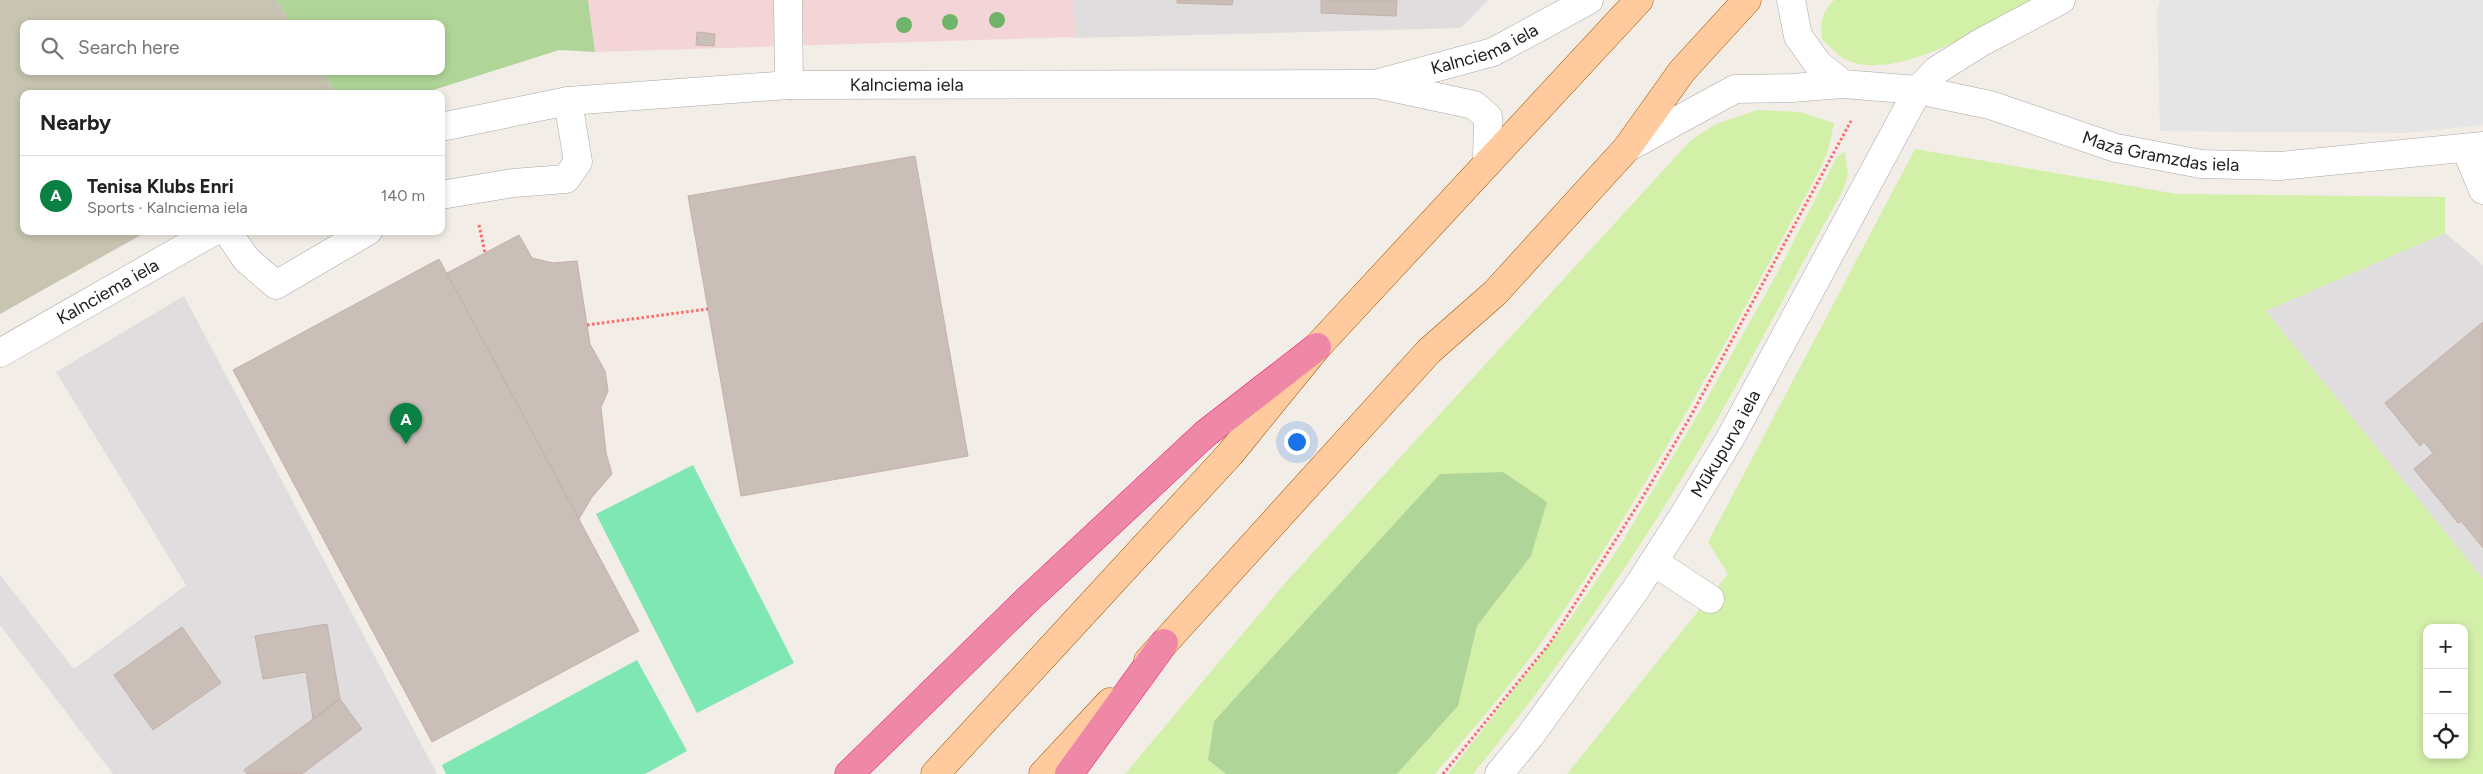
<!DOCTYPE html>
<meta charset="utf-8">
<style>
:root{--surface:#fff;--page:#f2f2f2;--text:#222;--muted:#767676;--line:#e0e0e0;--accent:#0b8043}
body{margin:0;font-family:Figtree,sans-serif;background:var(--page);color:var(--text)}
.controls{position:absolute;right:15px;bottom:15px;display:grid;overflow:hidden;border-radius:10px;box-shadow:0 2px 8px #0003}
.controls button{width:45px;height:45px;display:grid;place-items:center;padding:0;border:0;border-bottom:1px solid var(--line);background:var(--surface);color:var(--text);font:25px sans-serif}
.you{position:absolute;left:1296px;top:441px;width:18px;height:18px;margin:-12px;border:4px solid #fff;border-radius:50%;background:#1a73e8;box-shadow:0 0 0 8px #1a73e833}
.badge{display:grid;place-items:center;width:32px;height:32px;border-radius:50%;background:var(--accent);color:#fff;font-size:16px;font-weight:700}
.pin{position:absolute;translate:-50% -41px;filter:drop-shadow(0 1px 2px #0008)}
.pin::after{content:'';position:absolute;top:26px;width:18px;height:15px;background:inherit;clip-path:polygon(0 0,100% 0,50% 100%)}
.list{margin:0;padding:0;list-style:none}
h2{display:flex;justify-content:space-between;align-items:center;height:65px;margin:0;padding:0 20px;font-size:21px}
h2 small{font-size:16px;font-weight:400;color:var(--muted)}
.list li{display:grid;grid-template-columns:32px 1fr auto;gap:15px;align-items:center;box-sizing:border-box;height:80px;padding:0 20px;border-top:1px solid var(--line)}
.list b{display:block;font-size:19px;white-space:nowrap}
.list p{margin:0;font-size:16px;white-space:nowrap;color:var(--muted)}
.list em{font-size:16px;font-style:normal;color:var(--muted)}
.icon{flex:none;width:28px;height:28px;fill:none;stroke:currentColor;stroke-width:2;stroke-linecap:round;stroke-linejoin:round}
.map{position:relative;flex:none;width:2483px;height:774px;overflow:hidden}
.search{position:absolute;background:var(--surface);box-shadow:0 2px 8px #0003;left:20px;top:20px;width:425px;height:55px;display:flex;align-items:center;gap:12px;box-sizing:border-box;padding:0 18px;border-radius:10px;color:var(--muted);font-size:19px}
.panel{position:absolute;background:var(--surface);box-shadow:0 2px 8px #0003;left:20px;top:90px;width:425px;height:145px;border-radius:10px}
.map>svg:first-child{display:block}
</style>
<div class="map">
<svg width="2483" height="774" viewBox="0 0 2483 774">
<rect width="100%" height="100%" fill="#f2ede6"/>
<path fill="#dfddde" d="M1070,0H1488L1461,28L1074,38Z
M2445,233L2483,265V579L2266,311Z
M184,296L437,774H113L0,625V575L74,669L186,585L56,372Z"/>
<path fill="#f4d5d7" d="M588,0H1073L1076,37L595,52Z"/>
<path fill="#c7c5b1" d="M0,0H277L292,24H24V71H322L336,94H24V231H148L0,314Z"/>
<path fill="#d3f0a9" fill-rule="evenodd" d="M1834,0H2037C1990,23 1901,81 1849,61C1839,57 1830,47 1822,39C1820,22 1822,13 1834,0Z
M1757,110L1800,112L1834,123L1828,151L1819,171C1730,334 1644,500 1536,650C1505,693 1469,733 1435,774H1397L1458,706L1477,626L1531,556L1503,472L1440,475L1214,721L1208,760L1226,774H1125L1286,582L1691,140L1716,124Z
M1915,149L2177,194L2445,197V233L2266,311L2483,579V774H1567L1728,574L1708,542ZM2427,628H2464V755H2427Z
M1845,151L1848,176L1842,192C1787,289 1738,389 1679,483C1616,585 1549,681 1473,774H1448L1573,615L1621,544L1701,409L1774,279L1837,157Z"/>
<path fill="#b0d598" d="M277,0H588L595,52L559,50L421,94H336L322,71H441V24H292Z
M1503,472L1547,502L1531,556L1477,626L1458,706L1397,774H1226L1208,760L1214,721L1440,474Z"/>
<path fill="#7ee7b4" d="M693,465L794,663L697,713L596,514Z
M637,660L687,751L645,774H446L442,765Z"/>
<path fill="#e5e5e5" d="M2160,0H2483V125L2406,133L2160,131L2157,12Z"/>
<path fill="#cabeb9" stroke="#c5b1a7" d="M1177,0H1233L1232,5L1177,3Z
M1321,0H1397L1396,16L1321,13Z
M697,32L715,34L714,46L696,45Z
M915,156L968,456L741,496L688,196Z
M519,235L532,258L553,263L577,261L590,344L605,371L608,391L601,407L606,453L612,474L592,497L579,519L447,273Z
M439,259L639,631L432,742L233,370Z
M2483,322V548L2461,521L2458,523L2414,469L2433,453L2424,442L2420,446L2385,403Z
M327,624L340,699L313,719L306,672L263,679L255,636Z
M182,627L221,683L153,730L114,675Z
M340,699L362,729L302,774H247L244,770Z"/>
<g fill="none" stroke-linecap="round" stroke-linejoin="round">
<defs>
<g id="minor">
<path d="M788,0L789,85"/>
<path d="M1791,0L1798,36L1818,64L1843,84"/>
<path id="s1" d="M1379,83L1493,52L1589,0"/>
<path id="s2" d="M441,127L568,101L789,85L1376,84L1474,105L1488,117L1487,163"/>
<path id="s3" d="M1627,148L1735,89L1792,88L1843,84L1918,90L1990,105L2116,148L2201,164L2280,166L2483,146"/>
<path d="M2466,149L2483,190"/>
<path d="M441,195L513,183L566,179L578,162L568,101"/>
<path d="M227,231L246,259L276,285L368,231"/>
<path id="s4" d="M0,353L214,231"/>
<path d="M1654,562L1710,599"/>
<path id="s5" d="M1499,774L1530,736L1636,589L1685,513L1731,437L1918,90L1937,70L1980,43L2061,0"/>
</g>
<path id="major" d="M1148,661L1429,351L1495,293L1627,148L1682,71L1747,0
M935,774L1230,454L1317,347L1639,0
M1043,774L1110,702"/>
<path id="highway" d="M849,774L1026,601L1205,434L1317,347
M1069,774L1164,643"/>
</defs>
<use href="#minor" stroke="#a8a8a8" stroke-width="29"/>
<use href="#major" stroke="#9d5900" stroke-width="29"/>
<use href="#highway" stroke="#eb1876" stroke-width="29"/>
<path stroke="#ff6a6a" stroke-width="3" stroke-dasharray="2.5 2.5" stroke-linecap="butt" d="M479,225L485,253
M587,325L708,309
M1443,774L1550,643L1641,500L1688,421L1851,121"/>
<use href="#minor" stroke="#fff" stroke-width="28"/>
<use href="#major" stroke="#ffcb9e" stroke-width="28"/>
<use href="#highway" stroke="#ef88a6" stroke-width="28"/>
</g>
<g fill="#70b469">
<circle cx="997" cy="20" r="8"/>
<circle cx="950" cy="22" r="8"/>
<circle cx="904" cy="25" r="8"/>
</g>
<g text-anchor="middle" stroke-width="4" stroke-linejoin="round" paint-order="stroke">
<g font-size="18" fill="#212121" stroke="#fff">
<text dy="6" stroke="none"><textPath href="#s1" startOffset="111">Kalnciema iela</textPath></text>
<text dy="6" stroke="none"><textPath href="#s2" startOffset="469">Kalnciema iela</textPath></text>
<text dy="6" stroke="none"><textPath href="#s3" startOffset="558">Mazā Gramzdas iela</textPath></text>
<text dy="6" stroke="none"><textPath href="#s4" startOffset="124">Kalnciema iela</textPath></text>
<text dy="6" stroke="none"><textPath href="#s5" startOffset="401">Mūkupurva iela</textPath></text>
</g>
</g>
</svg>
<div class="controls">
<button>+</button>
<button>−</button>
<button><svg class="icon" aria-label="locate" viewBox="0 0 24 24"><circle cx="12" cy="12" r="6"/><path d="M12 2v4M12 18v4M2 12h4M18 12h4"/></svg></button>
</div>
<div class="you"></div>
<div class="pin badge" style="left:406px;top:444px">A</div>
<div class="search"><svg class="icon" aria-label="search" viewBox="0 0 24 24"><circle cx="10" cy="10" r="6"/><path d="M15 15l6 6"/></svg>Search here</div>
<section class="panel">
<h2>Nearby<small></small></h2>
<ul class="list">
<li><span class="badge">A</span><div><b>Tenisa Klubs Enri</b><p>Sports · Kalnciema iela</p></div><em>140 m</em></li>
</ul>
</section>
</div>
